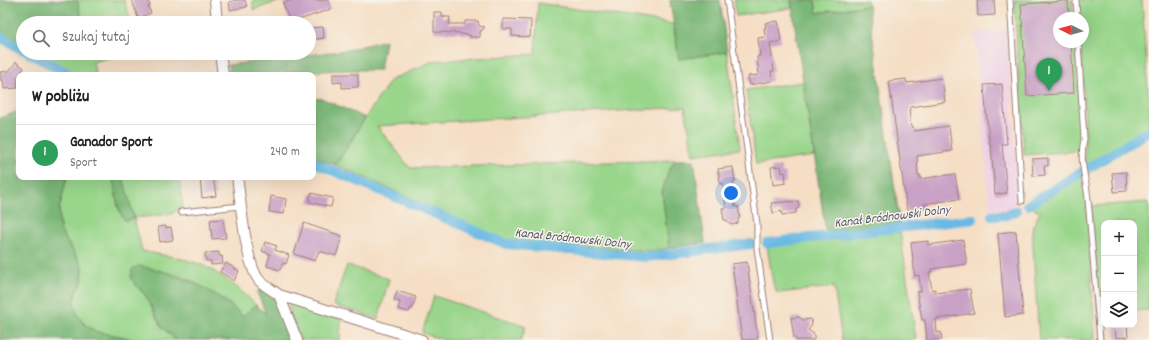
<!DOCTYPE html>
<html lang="pl">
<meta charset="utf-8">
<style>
:root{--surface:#fff;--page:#f6f6f6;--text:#222;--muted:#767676;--line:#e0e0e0;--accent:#2563eb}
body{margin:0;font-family:Dekko,sans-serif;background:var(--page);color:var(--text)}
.controls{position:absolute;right:12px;bottom:12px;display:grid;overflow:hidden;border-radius:8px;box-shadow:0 4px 16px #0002}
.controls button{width:36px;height:36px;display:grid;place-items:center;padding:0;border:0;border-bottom:1px solid var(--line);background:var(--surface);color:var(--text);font:20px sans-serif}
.compass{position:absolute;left:1053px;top:12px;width:36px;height:36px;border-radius:50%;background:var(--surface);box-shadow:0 4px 16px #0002;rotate:275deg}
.you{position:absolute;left:731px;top:193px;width:14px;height:14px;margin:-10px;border:3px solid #fff;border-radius:50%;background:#1a73e8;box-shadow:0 0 0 6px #1a73e833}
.badge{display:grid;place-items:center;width:26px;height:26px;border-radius:50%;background:var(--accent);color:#fff;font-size:13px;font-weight:700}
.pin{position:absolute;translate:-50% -33px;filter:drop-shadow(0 1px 2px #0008)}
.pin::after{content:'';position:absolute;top:21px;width:14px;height:12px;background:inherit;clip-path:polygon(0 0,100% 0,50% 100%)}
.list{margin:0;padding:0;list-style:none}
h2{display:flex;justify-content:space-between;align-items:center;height:52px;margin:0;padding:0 16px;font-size:17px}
h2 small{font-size:13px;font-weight:400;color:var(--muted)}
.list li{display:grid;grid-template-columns:26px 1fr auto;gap:12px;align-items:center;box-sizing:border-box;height:56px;padding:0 16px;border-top:1px solid var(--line)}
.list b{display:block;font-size:15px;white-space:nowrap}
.list p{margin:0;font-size:13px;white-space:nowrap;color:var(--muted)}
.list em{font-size:13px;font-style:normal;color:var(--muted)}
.icon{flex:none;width:22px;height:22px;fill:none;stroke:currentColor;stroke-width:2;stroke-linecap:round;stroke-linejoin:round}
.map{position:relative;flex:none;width:1149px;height:340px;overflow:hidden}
.search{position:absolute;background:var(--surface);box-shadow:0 4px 16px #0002;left:16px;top:16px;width:300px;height:44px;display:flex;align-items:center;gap:10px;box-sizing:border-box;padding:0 14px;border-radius:22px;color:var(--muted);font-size:15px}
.panel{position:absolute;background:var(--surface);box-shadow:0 4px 16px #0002;left:16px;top:72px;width:300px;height:108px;border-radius:8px}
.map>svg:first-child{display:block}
</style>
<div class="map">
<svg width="1149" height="340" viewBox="0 0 1149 340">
<rect width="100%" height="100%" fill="#f7f3e8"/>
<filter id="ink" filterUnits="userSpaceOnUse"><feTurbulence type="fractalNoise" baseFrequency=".025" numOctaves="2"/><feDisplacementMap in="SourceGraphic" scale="8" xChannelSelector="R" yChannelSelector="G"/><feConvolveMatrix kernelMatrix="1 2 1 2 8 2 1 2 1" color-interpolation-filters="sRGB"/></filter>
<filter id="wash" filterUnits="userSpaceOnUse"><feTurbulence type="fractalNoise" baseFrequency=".012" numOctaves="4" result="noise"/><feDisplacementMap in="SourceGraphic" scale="16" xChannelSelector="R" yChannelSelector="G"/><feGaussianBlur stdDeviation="0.9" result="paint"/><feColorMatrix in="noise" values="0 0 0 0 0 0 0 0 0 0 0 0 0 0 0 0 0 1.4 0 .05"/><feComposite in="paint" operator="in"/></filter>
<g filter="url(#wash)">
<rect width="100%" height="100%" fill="#f5dec4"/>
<path fill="#efd0e5" d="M1008,30L1018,202L1013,208L990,211L975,33Z"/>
<path fill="#99d68b" stroke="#727a5b" d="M77,0H124L131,23H83Z
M253,0H283L253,10Z
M734,0H791L792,8L736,16Z
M815,0H867L868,5L816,13Z
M1014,0H1072L1073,18H1059V42H1075L1081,139L1079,151L1024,155Z
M1078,0H1142L1149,106V127L1085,165V122L1081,42H1083V18H1079Z
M538,3L673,24L679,59L727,52L740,149L693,155L685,107L377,126L410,168L676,160L669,170L662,191L669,248L650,251L507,241L336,165L369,112L391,80L433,61L535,54Z
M0,33L23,46V53H37L40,55L41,53H126L93,62L96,75H63L0,41Z
M803,82L814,156L756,164L746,90Z
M1082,176L1086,194L1095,340H1039L1032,232L1033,226L1040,212L1035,210L1032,206Z
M67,177H109L113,180L118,207L125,221L133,218L123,177H179L183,210H177L172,214L134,218L142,251C164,256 190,258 210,269C228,279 242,291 256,305L243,316L226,301L190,280L148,268L135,284L146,296L161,326L176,340H133L125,337L97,332L84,324L77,314L74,302L76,292L82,282L83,267L60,230L59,209Z
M1149,202V310L1134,311V223H1104V312H1099L1091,206Z
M900,231L916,340H842L834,287L777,293L773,283L767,246Z
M347,265L389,279L378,319L333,305Z
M434,296L526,326L521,340H444L422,333Z
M291,303L341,319L340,340H300L289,310V305Z"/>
<path fill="#7ab777" stroke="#626b51" d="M0,0H77L83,23L73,19L72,23H23V46L0,33Z
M670,0H720L727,52L679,59Z
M791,0H815L817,13L868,5L900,224L826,233Z
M385,40L380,70H345L229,75L228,65L348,50Z
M313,98L323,99L365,118L336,165L313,157Z
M19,111V177H67L59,209L60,230L83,267L82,282L76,292L74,302L77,314L84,324L97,332L125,337L133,340H0V118Z
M676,160H694L705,243L669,248L662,191L669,170Z
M109,177H123L134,218L125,221C116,209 117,193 113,180Z
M139,266C181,273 211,288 243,316L256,305L266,314L257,292L261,288L276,295L294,340H176L161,326L146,296L131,279L132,269Z"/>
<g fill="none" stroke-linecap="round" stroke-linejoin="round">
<path stroke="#69b9e4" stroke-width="10" d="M0,37L23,50
M29,53L71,75
M313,162L506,244L646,257L751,244
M1028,205L1149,131
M992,216L1007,215L1016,211
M767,243L973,219"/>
</g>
<g id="blocks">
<path fill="#c9a1c6" d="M132,0H148L150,6H148L151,13L138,18Z
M237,0H245L247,7L230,10L229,2Z
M292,0H328L331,9L290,23L283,3Z
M994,0L995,15L978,16L977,1Z
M1068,1L1069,18H1059V42H1071L1074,93L1027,96L1021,4Z
M434,12H442V17H450L449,24H465V21H478L479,26L485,27L480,32V37H470V35L460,34V33L434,32Z
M503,19L531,20L530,37L512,36V29H503Z
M778,21L781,41L770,43L774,71H771L772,81L750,85L748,76L759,75L757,57L760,56L758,38L765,37L764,28H766L765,23Z
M323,27L324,38L310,40L309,28Z
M16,62L24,68L17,78L18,88L4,89L3,80H0V72L9,71Z
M333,74H358V87L342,88V82L333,83Z
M942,78L945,102L910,107V110H909L911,127H913L914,131L949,126L952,151L917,156L918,175H920V179L955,174L959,199L924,204V208L907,211L889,81L906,79L907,83Z
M1002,84L1007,144H1002L1007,193L995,194L991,145L990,146L986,111L984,85Z
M1048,158V166H1044L1045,175L1033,176L1032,159Z
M781,166L782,173L785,172L786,183L773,185L771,167Z
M733,167L735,182H733L735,207L738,206L740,218H738V223L732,225L728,223L727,220H724L722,208H726L723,184H720L718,169Z
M1126,172L1127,191L1114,192L1112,173Z
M200,177H213L216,196L202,198Z
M311,193L333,198L331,207L309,202Z
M271,196L286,199L284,214L269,212Z
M798,201L799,208L796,209V213L782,215L781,211L773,213L771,203Z
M223,219L226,238L212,239L210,220Z
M304,223L342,236L336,256L319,251L315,261L294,254Z
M166,226V228L171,227L173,240L160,242L158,227Z
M1016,231L1023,315L1005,317L998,233Z
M963,240L967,264L932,269V272H929L932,290L935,289V293L970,289L974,313L936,319L937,333L941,332L942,340H927L925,320H922L917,292L921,291L919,275L915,276L911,243L928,241V245Z
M265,242L277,246L275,250L289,255L286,264L283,263L280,270L267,266L270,254L262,251Z
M219,252V256H222L223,264L211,265V261H206L205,253Z
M747,262L758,339L742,340L732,264Z
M226,263L239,271L234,281L220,272Z
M397,291L416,297L412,309H410L409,312L398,309L400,302L394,300Z
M799,317L803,320L811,319L812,325L808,330L814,334V340H796L795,337L794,338L791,318Z
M1115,325H1127L1128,337L1116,338Z"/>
</g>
</g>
<g filter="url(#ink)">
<use href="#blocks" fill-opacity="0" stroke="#a07e78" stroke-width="1"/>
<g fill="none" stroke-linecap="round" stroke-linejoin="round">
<defs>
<path id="service" d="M727,0L757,224V248L770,340
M1010,0L1022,201
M1076,0L1077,18
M1078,42L1084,139C1079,163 1086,177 1088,199C1092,246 1096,293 1100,340
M181,212L241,206"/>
<path id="minor" d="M215,0L217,23
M220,53L223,75
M237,177C241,201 245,263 259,280C264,286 273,290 279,295L422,340
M279,295L297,340"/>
</defs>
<use href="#service" stroke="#a07e78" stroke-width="7"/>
<use href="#minor" stroke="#a07e78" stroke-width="12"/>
<use href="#service" stroke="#fff" stroke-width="5"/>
<use href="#minor" stroke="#fff" stroke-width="10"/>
</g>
</g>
<g text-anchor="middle" stroke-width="3" stroke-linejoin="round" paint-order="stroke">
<g font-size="13" font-style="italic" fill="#55556c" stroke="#f7f3e8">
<text transform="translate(892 215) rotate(-7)" y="5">Kanał Bródnowski Dolny</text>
<text transform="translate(573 237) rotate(6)" y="5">Kanał Bródnowski Dolny</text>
</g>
</g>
</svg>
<div class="controls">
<button>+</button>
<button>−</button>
<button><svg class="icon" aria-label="layers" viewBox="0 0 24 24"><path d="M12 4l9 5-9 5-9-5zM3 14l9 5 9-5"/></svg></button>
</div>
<svg class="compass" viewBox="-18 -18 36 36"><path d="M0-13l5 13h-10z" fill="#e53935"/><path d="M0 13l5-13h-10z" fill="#767676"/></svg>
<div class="you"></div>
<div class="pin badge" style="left:1049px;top:91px;background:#2e9e5b">1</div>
<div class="search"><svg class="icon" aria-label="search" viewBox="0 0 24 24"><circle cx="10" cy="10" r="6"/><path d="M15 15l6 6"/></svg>Szukaj tutaj</div>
<section class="panel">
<h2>W pobliżu<small></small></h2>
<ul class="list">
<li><span class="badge" style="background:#2e9e5b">1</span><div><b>Ganador Sport</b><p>Sport</p></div><em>240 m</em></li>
</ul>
</section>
</div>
